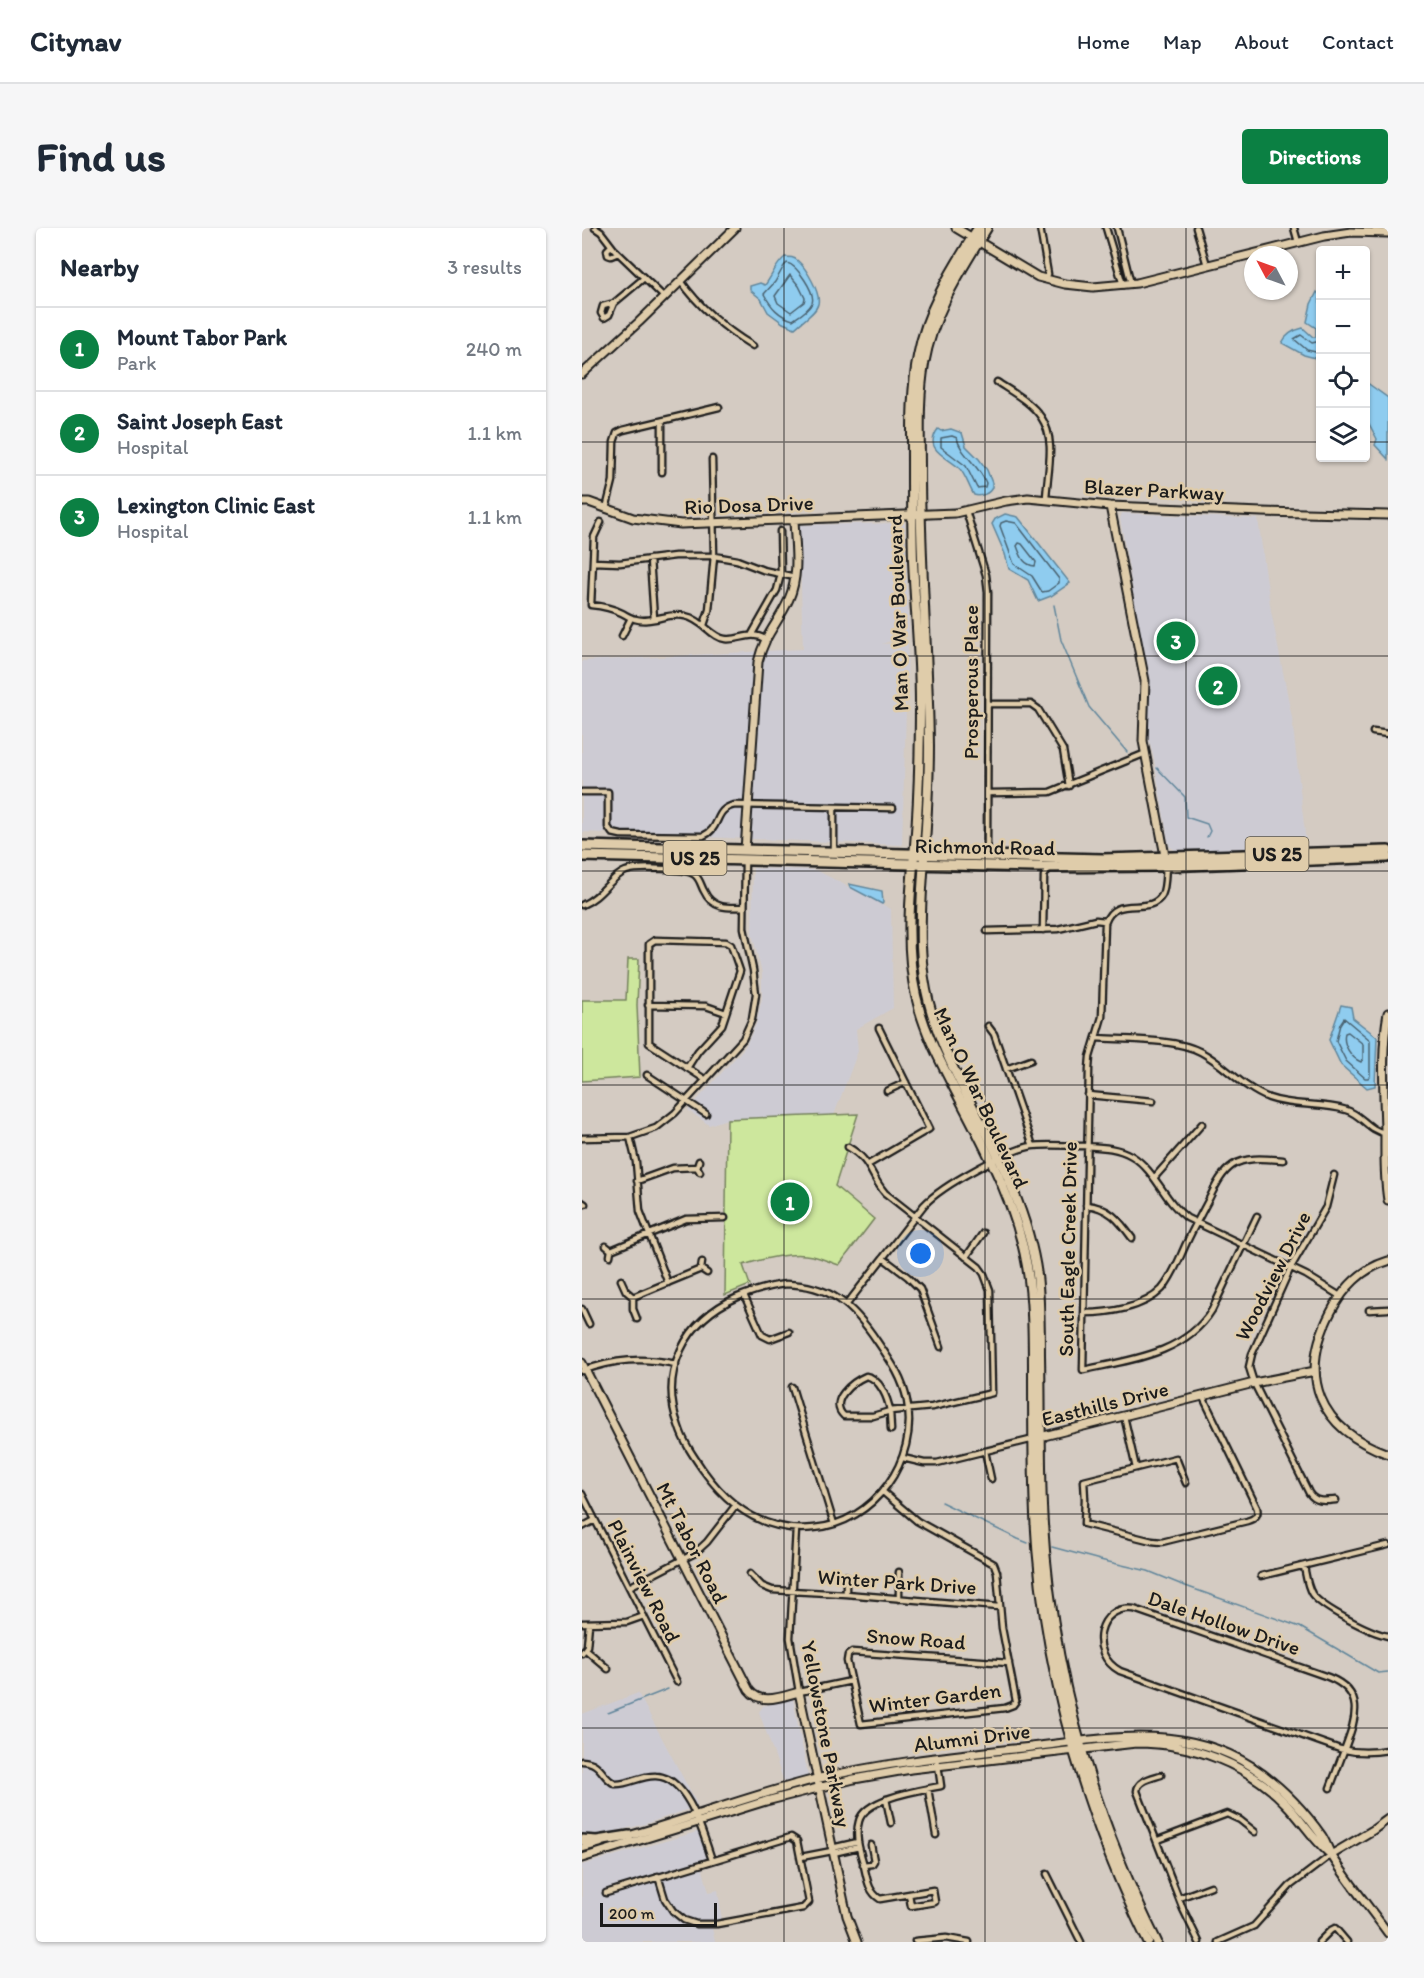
<!DOCTYPE html>
<meta charset="utf-8">
<style>
:root{--surface:#fff;--page:#f6f6f7;--text:#1f2937;--muted:#747a83;--line:#e0e1e3;--accent:#0b8043}
body{margin:0;font-family:Itim,sans-serif;background:var(--page);color:var(--text)}
.controls{position:absolute;right:18px;top:18px;display:grid;overflow:hidden;border-radius:6px;box-shadow:0 2px 4px #0004}
.controls button{width:54px;height:54px;display:grid;place-items:center;padding:0;border:0;border-bottom:2px solid var(--line);background:var(--surface);color:var(--text);font:30px sans-serif}
.compass{position:absolute;left:662px;top:18px;width:54px;height:54px;border-radius:50%;background:var(--surface);box-shadow:0 2px 4px #0004;rotate:311deg}
.scale{position:absolute;left:18px;bottom:15px;width:117px;box-sizing:border-box;padding-left:6px;border:3px solid #1c1c1c;border-top:0;font-size:16px;line-height:21px;white-space:nowrap;color:#1c1c1c;-webkit-text-stroke:4px #dfccaa;paint-order:stroke}
.you{position:absolute;left:339px;top:1026px;width:21px;height:21px;margin:-15px;border:4px solid #fff;border-radius:50%;background:#1a73e8;box-shadow:0 0 0 9px #1a73e833}
.badge{display:grid;place-items:center;width:39px;height:39px;border-radius:50%;background:var(--accent);color:#fff;font-size:20px;font-weight:700}
.pin{position:absolute;translate:-50% -50%;border:3px solid #fff;box-shadow:0 2px 6px #0006}
.list{margin:0;padding:0;list-style:none}
h2{display:flex;justify-content:space-between;align-items:center;height:78px;margin:0;padding:0 24px;font-size:26px}
h2 small{font-size:20px;font-weight:400;color:var(--muted)}
.list li{display:grid;grid-template-columns:39px 1fr auto;gap:18px;align-items:center;box-sizing:border-box;height:84px;padding:0 24px;border-top:2px solid var(--line)}
.list b{display:block;font-size:22px;white-space:nowrap}
.list p{margin:0;font-size:20px;white-space:nowrap;color:var(--muted)}
.list em{font-size:20px;font-style:normal;color:var(--muted)}
.icon{flex:none;width:33px;height:33px;fill:none;stroke:currentColor;stroke-width:2;stroke-linecap:round;stroke-linejoin:round}
.map{position:relative;flex:none;width:806px;height:1714px;overflow:hidden;border-radius:6px}
header{display:flex;align-items:center;gap:36px;box-sizing:border-box;height:84px;padding:0 30px;background:var(--surface);border-bottom:2px solid var(--line)}
header strong{font-size:28px}
nav{display:flex;gap:33px;margin-inline-start:auto;font-size:21px}
.intro{display:flex;align-items:center;justify-content:space-between;box-sizing:border-box;height:144px;padding:0 36px}
h1{margin:0;font-size:42px}
.button{padding:15px 27px;border-radius:6px;background:var(--accent);color:#fff;font-size:21px;font-weight:700}
main{display:flex;gap:36px;padding:0 36px}
aside{flex:1;background:var(--surface);border-radius:6px;box-shadow:0 2px 4px #0004}
.map>svg:first-child{display:block}
</style>
<header>
<strong>Citynav</strong>
<nav><a>Home</a><a>Map</a><a>About</a><a>Contact</a></nav>
</header>
<div class="intro"><h1>Find us</h1><a class="button">Directions</a></div>
<main>
<aside>
<h2>Nearby<small>3 results</small></h2>
<ul class="list">
<li><span class="badge">1</span><div><b>Mount Tabor Park</b><p>Park</p></div><em>240 m</em></li>
<li><span class="badge">2</span><div><b>Saint Joseph East</b><p>Hospital</p></div><em>1.1 km</em></li>
<li><span class="badge">3</span><div><b>Lexington Clinic East</b><p>Hospital</p></div><em>1.1 km</em></li>
</ul>
</aside>
<div class="map">
<svg width="806" height="1714" viewBox="0 0 806 1714">
<rect width="100%" height="100%" fill="#d4cbc2"/>
<filter id="ink" filterUnits="userSpaceOnUse"><feTurbulence type="fractalNoise" baseFrequency=".0167" numOctaves="2"/><feDisplacementMap in="SourceGraphic" scale="12" xChannelSelector="R" yChannelSelector="G"/><feConvolveMatrix kernelMatrix="1 2 1 2 8 2 1 2 1" color-interpolation-filters="sRGB"/></filter>
<g filter="url(#ink)">
<path fill="#cdcbd3" d="M540,285L676,291L689,383L710,490L724,615L721,618L596,624L587,618L572,531L564,501L568,463L538,290Z
M323,295L327,406L300,416L326,415L320,617L0,604V433L221,421L217,297Z
M171,640L234,642L309,681L311,780L274,801L276,823L252,887L145,891L127,897L106,882L163,819L174,796L180,770V745L170,706Z
M56,1465L116,1578L63,1596L23,1606H0V1486Z
M211,1471L226,1548L202,1554L177,1484L181,1478Z
M118,1603L128,1636L120,1639L127,1664L136,1662L140,1693L129,1695L133,1714H0V1637Z"/>
<path fill="#cde79d" stroke="#74825c" stroke-width="1.5" d="M46,731H57L55,777L58,849L0,853V772H44Z
M276,886L253,958L292,991L257,1037C248,1034 239,1030 230,1028C210,1023 180,1031 161,1037L168,1057L143,1067L145,891Z"/>
<path fill="#8fccef" stroke="#61869b" stroke-width="1.5" d="M203,29C208,29 212,29 216,33C224,40 239,65 236,76C234,85 220,93 213,100L201,95L186,84L179,71L168,62V58L178,55L183,57C190,48 194,36 203,29Z
M735,64L738,67L737,131L722,127L700,115C704,106 712,102 721,100L731,109H734V100L725,94L729,76Z
M784,154L806,170V231L793,217L795,211L784,190Z
M356,201L359,203L369,201L380,205L384,218L397,231L405,242L410,255V259C408,266 398,269 392,267C387,259 384,248 378,241C367,229 340,223 356,201Z
M423,286L436,289L488,355L469,368L456,373L446,352L427,341L423,326L410,296L413,291Z
M267,656L300,663L301,675L300,676L268,659Z
M759,777L769,779L771,790L795,809L793,858L785,860L759,837L747,812Z"/>
<g fill="none" stroke-linecap="round" stroke-linejoin="round">
<path stroke="#4a6270" stroke-width="1.5" d="M205,35C215,37 234,65 230,75C227,82 217,88 211,92C197,88 189,79 182,66L193,54L202,38Z
M208,47L217,58L223,70L222,74L209,84L196,75L193,68Z
M738,113L730,115L719,107L712,111L725,122L738,125
M370,208L375,210C378,226 397,237 404,255L403,259L395,260L384,238L359,219V210Z
M424,293L434,295L477,351V355L466,363L460,364L450,348L432,336L418,298L419,295Z
M437,315L440,316L454,334L453,338C441,337 439,328 435,318Z
M762,790L788,812V848L786,850H783L764,833L754,813L758,796Z
M766,804L781,816V831L779,834C769,830 760,816 763,805Z"/>
<path stroke="#61869b" stroke-width="1.5" d="M472,377L479,412L507,479L545,524
M575,540L603,569L604,589L625,596L628,603L625,609
M359,1274L436,1311L446,1315
M470,1319L518,1332L566,1343L598,1356L718,1399L796,1445L806,1444
M26,1485L86,1461"/>
<defs>
<path id="street" d="M13,0L19,4L32,21L82,69
M458,0L466,46L463,51
M524,0L541,57
M535,0L549,56
M614,0L625,37
M712,0L716,14
M29,18L25,22L26,27L29,28L36,25
M99,53C118,80 143,101 171,118
M32,75L27,87L22,90L19,85L21,78L32,75L62,50
M415,154C430,164 449,174 459,189C475,212 465,245 464,271
M80,193V244
M24,281L31,253L32,214L35,205L41,202L137,179
M384,283L404,347L406,364L405,628
M19,294L12,309L9,377C20,378 30,380 40,385C44,387 48,390 53,391C69,396 86,384 103,388C120,391 130,410 143,411C159,413 168,402 183,411
M68,331L72,391
M11,334L38,335L93,328H132L130,231
M122,397L127,382L132,328L155,332L181,342L213,349
M170,406L195,362L199,346L198,303
M40,408L49,390
M406,476H449L456,481L481,522L487,558
M791,504L806,506
M0,564H26V599L30,605L39,607L121,608C140,600 131,581 153,577L311,580
M407,565L468,564L564,525
M252,579V624
M584,638C583,647 584,658 580,667C568,689 533,665 523,695L520,789L508,829L507,841L501,1142C548,1132 603,1126 630,1082L675,988
M0,677C20,669 29,648 44,643C55,639 104,640 113,647C118,651 119,658 122,663C130,681 146,680 162,679
M461,702L462,648L467,640
M405,703L476,701L514,692L523,693
M66,777L124,778L144,785
M406,798L412,806L451,918
M514,810C544,812 593,810 619,824C643,837 661,860 687,870C712,879 739,874 764,882C779,886 787,903 803,905
M105,840L116,823L140,797L158,743L149,717L144,714L73,712L67,716V815L124,852
M424,841L449,832
M65,847L124,886
M305,863L324,854
M506,867L571,873
M48,909L54,934L58,983L86,1055
M0,910L48,909L74,900L93,885L161,811L170,791L174,766L171,742L162,700L163,631
M266,919C290,933 287,946 303,965L397,1039L402,1046L408,1062L410,1165L350,1179L308,1183L309,1202
M117,933L115,939L118,944
M287,936L347,901L297,800
M752,947L744,979L709,1039L670,1126L667,1139L672,1155L727,1265C734,1275 743,1273 754,1272
M572,950L620,896
M55,953L91,940L115,939
M0,974L3,976
M504,977C527,979 537,992 550,1010
M24,1018L29,1022L28,1028
M29,1022L104,991L143,990
M384,1029L401,1005
M301,1030L326,1049L338,1061L359,1119
M120,1034L119,1041L125,1045
M39,1052L44,1063L51,1069V1081L55,1091
M204,1056C248,1057 271,1077 295,1113C308,1132 321,1150 325,1173C337,1232 292,1295 232,1300C184,1305 148,1280 121,1242C112,1229 102,1215 97,1199C76,1144 103,1092 156,1069C171,1063 187,1058 204,1056Z
M162,1067L180,1107L188,1111L207,1104
M51,1069L119,1041
M265,1076L342,977C361,957 423,923 450,918C466,916 484,918 501,918C518,919 535,919 550,928C574,943 582,973 605,990L724,1047L758,1068
M0,1081L7,1096
M787,1082L806,1081
M502,1085C527,1085 562,1080 580,1061C591,1048 597,1031 604,1016C611,1001 619,986 627,971C633,959 639,945 651,937C665,928 685,931 701,932
M0,1143C33,1131 60,1129 94,1136
M284,1148C298,1150 306,1171 308,1183L291,1188H262C246,1173 270,1154 284,1148Z
M210,1159L252,1296
M542,1188L554,1240
M403,1223L409,1251
M321,1230L342,1235H355L452,1211
M604,1255L594,1230L502,1253L503,1271L502,1296L570,1313L580,1314L665,1293C672,1291 677,1288 675,1280L621,1169
M301,1264L335,1293L412,1336L415,1344L420,1400L434,1473L431,1477L423,1480L279,1496L265,1433L266,1427L270,1424L427,1435
M0,1266L95,1454
M0,1299L13,1292
M214,1301L208,1410L217,1464L269,1453
M722,1338C724,1348 725,1358 730,1366C740,1380 789,1405 806,1408
M168,1346L180,1358L190,1362L264,1366L417,1379
M679,1348L806,1317
M47,1359L113,1325L125,1314L153,1278
M264,1366V1348
M317,1371V1344
M0,1395L45,1394L62,1388
M3,1421L26,1441
M0,1425L5,1418L7,1396
M0,1533C20,1534 18,1548 33,1556C47,1557 59,1547 74,1548C106,1549 121,1606 130,1632
M579,1547C570,1550 556,1552 555,1563L601,1681L617,1714
M748,1560C753,1547 758,1533 763,1520C774,1490 784,1464 746,1449L552,1381C516,1376 505,1425 538,1443L758,1521C774,1525 789,1525 806,1522
M346,1561L354,1607
M304,1571L309,1595
M576,1612L645,1586L658,1592L673,1604
M250,1620L276,1614
M251,1625L277,1619
M219,1629L250,1623
M281,1637L290,1636L292,1633L289,1617
M465,1646L499,1714
M24,1665L209,1609L215,1613L227,1674L221,1680L135,1696H114L102,1692L91,1683L83,1671L76,1648
M327,1666L329,1678L353,1674L351,1662L298,1671C285,1663 285,1648 281,1634C277,1621 273,1607 277,1593C283,1570 339,1562 359,1558L355,1530
M597,1670L629,1658
M333,1713L364,1710L387,1714
M636,1714L672,1698L708,1658L749,1627
M737,1714L749,1702L753,1700L765,1714"/>
<path id="secondary" d="M374,0L456,49L483,56L511,59L555,55L742,8L769,4L806,5
M0,146L57,94L153,0
M0,274H7L51,290L99,296L373,285L424,273L446,270L528,278L680,284L806,287
M528,278L563,453L561,513L584,633
M163,622L176,434C183,405 196,396 207,371C218,346 213,318 212,292
M806,785C799,823 802,863 803,902C803,925 802,948 806,972
M806,1033C779,1041 762,1059 749,1084C715,1149 737,1201 806,1226
M0,1135L167,1462C179,1478 201,1468 217,1464L265,1688L275,1714
M454,1210L672,1155L733,1143
M43,1609C107,1591 169,1567 234,1551C304,1534 377,1527 449,1519C524,1510 601,1495 669,1538C697,1556 721,1581 740,1608C744,1614 746,1622 750,1628C767,1655 787,1679 806,1705
M0,1620L18,1615
M749,1627L791,1602L806,1591
M0,1630L184,1573L272,1551L329,1541L554,1515C609,1515 665,1535 704,1576C719,1591 730,1610 746,1624"/>
<path id="primary" d="M396,0C371,40 345,80 336,128C329,163 330,199 330,234C330,267 330,300 331,332C333,380 338,427 338,474C338,522 337,570 333,617C328,666 323,719 334,768C341,800 356,829 371,858C401,916 434,973 445,1038C451,1073 451,1109 451,1145C451,1192 451,1240 453,1287C460,1436 500,1580 566,1714
M405,0C378,44 351,84 342,136C336,171 338,207 338,243C338,335 346,426 347,518C347,566 343,613 340,661C338,700 337,737 347,775C364,842 406,898 431,962C442,989 451,1018 455,1047C458,1074 458,1101 458,1127C459,1177 458,1228 460,1278C467,1431 507,1578 575,1714"/>
<path id="highway" d="M0,618L521,631L806,623
M0,628L452,639L584,638L806,629
M0,1612L15,1613L47,1608"/>
</defs>
<use href="#street" stroke="#1c1c1c" stroke-width="9"/>
<use href="#secondary" stroke="#1c1c1c" stroke-width="11"/>
<use href="#primary" stroke="#1c1c1c" stroke-width="12"/>
<use href="#highway" stroke="#1c1c1c" stroke-width="14"/>
<use href="#street" stroke="#dfccaa" stroke-width="4.5"/>
<use href="#secondary" stroke="#dfccaa" stroke-width="7"/>
<use href="#primary" stroke="#dfccaa" stroke-width="8"/>
<use href="#highway" stroke="#dfccaa" stroke-width="9"/>
</g>
</g>
<path fill="none" stroke="#1c1c1c" stroke-width="1.5" stroke-opacity="0.55" d="M202,0V1714M403,0V1714M604,0V1714M0,214H738M784,214H806M0,428H806M0,643H806M0,857H806M0,1071H806M0,1286H806M0,1500H806"/>
<g text-anchor="middle" stroke-width="5" stroke-linejoin="round" paint-order="stroke">
<g fill="#dfccaa" stroke="#565147" stroke-width="1.5">
<rect x="663.5" y="609" width="63" height="34" rx="4.5"/>
<rect x="81.5" y="613" width="63" height="34" rx="4.5"/>
</g>
<g font-size="20" font-weight="bold" fill="#1c1c1c">
<text x="695" y="633">US 25</text>
<text x="113" y="637">US 25</text>
</g>
<g font-size="21" fill="#1c1c1c" stroke="#dfccaa">
<text transform="translate(572 262) rotate(3)" y="7">Blazer Parkway</text>
<text transform="translate(167 277) rotate(-2)" y="7">Rio Dosa Drive</text>
<text transform="translate(316 385) rotate(-92)" y="7">Man O War Boulevard</text>
<text transform="translate(389 454) rotate(-90)" y="7">Prosperous Place</text>
<text transform="translate(403 619) rotate(1)" y="7">Richmond Road</text>
<text transform="translate(399 870) rotate(65)" y="7">Man O War Boulevard</text>
<text transform="translate(486 1021) rotate(-89)" y="7">South Eagle Creek Drive</text>
<text transform="translate(691 1048) rotate(-63)" y="7">Woodview Drive</text>
<text transform="translate(523 1176) rotate(-14)" y="7">Easthills Drive</text>
<text transform="translate(110 1315) rotate(63)" y="7">Mt Tabor Road</text>
<text transform="translate(62 1353) rotate(63)" y="7">Plainview Road</text>
<text transform="translate(315 1354) rotate(4)" y="7">Winter Park Drive</text>
<text transform="translate(642 1395) rotate(19)" y="7">Dale Hollow Drive</text>
<text transform="translate(334 1411) rotate(4)" y="7">Snow Road</text>
<text transform="translate(353 1470) rotate(-7)" y="7">Winter Garden</text>
<text transform="translate(244 1506) rotate(79)" y="7">Yellowstone Parkway</text>
<text transform="translate(390 1510) rotate(-7)" y="7">Alumni Drive</text>
</g>
</g>
</svg>
<div class="controls">
<button>+</button>
<button>−</button>
<button><svg class="icon" aria-label="locate" viewBox="0 0 24 24"><circle cx="12" cy="12" r="6"/><path d="M12 2v4M12 18v4M2 12h4M18 12h4"/></svg></button>
<button><svg class="icon" aria-label="layers" viewBox="0 0 24 24"><path d="M12 4l9 5-9 5-9-5zM3 14l9 5 9-5"/></svg></button>
</div>
<svg class="compass" viewBox="-18 -18 36 36"><path d="M0-13l5 13h-10z" fill="#e53935"/><path d="M0 13l5-13h-10z" fill="#747a83"/></svg>
<div class="scale">200 m</div>
<div class="you"></div>
<div class="pin badge" style="left:208px;top:974px">1</div>
<div class="pin badge" style="left:636px;top:458px">2</div>
<div class="pin badge" style="left:594px;top:413px">3</div>
</div>
</main>
